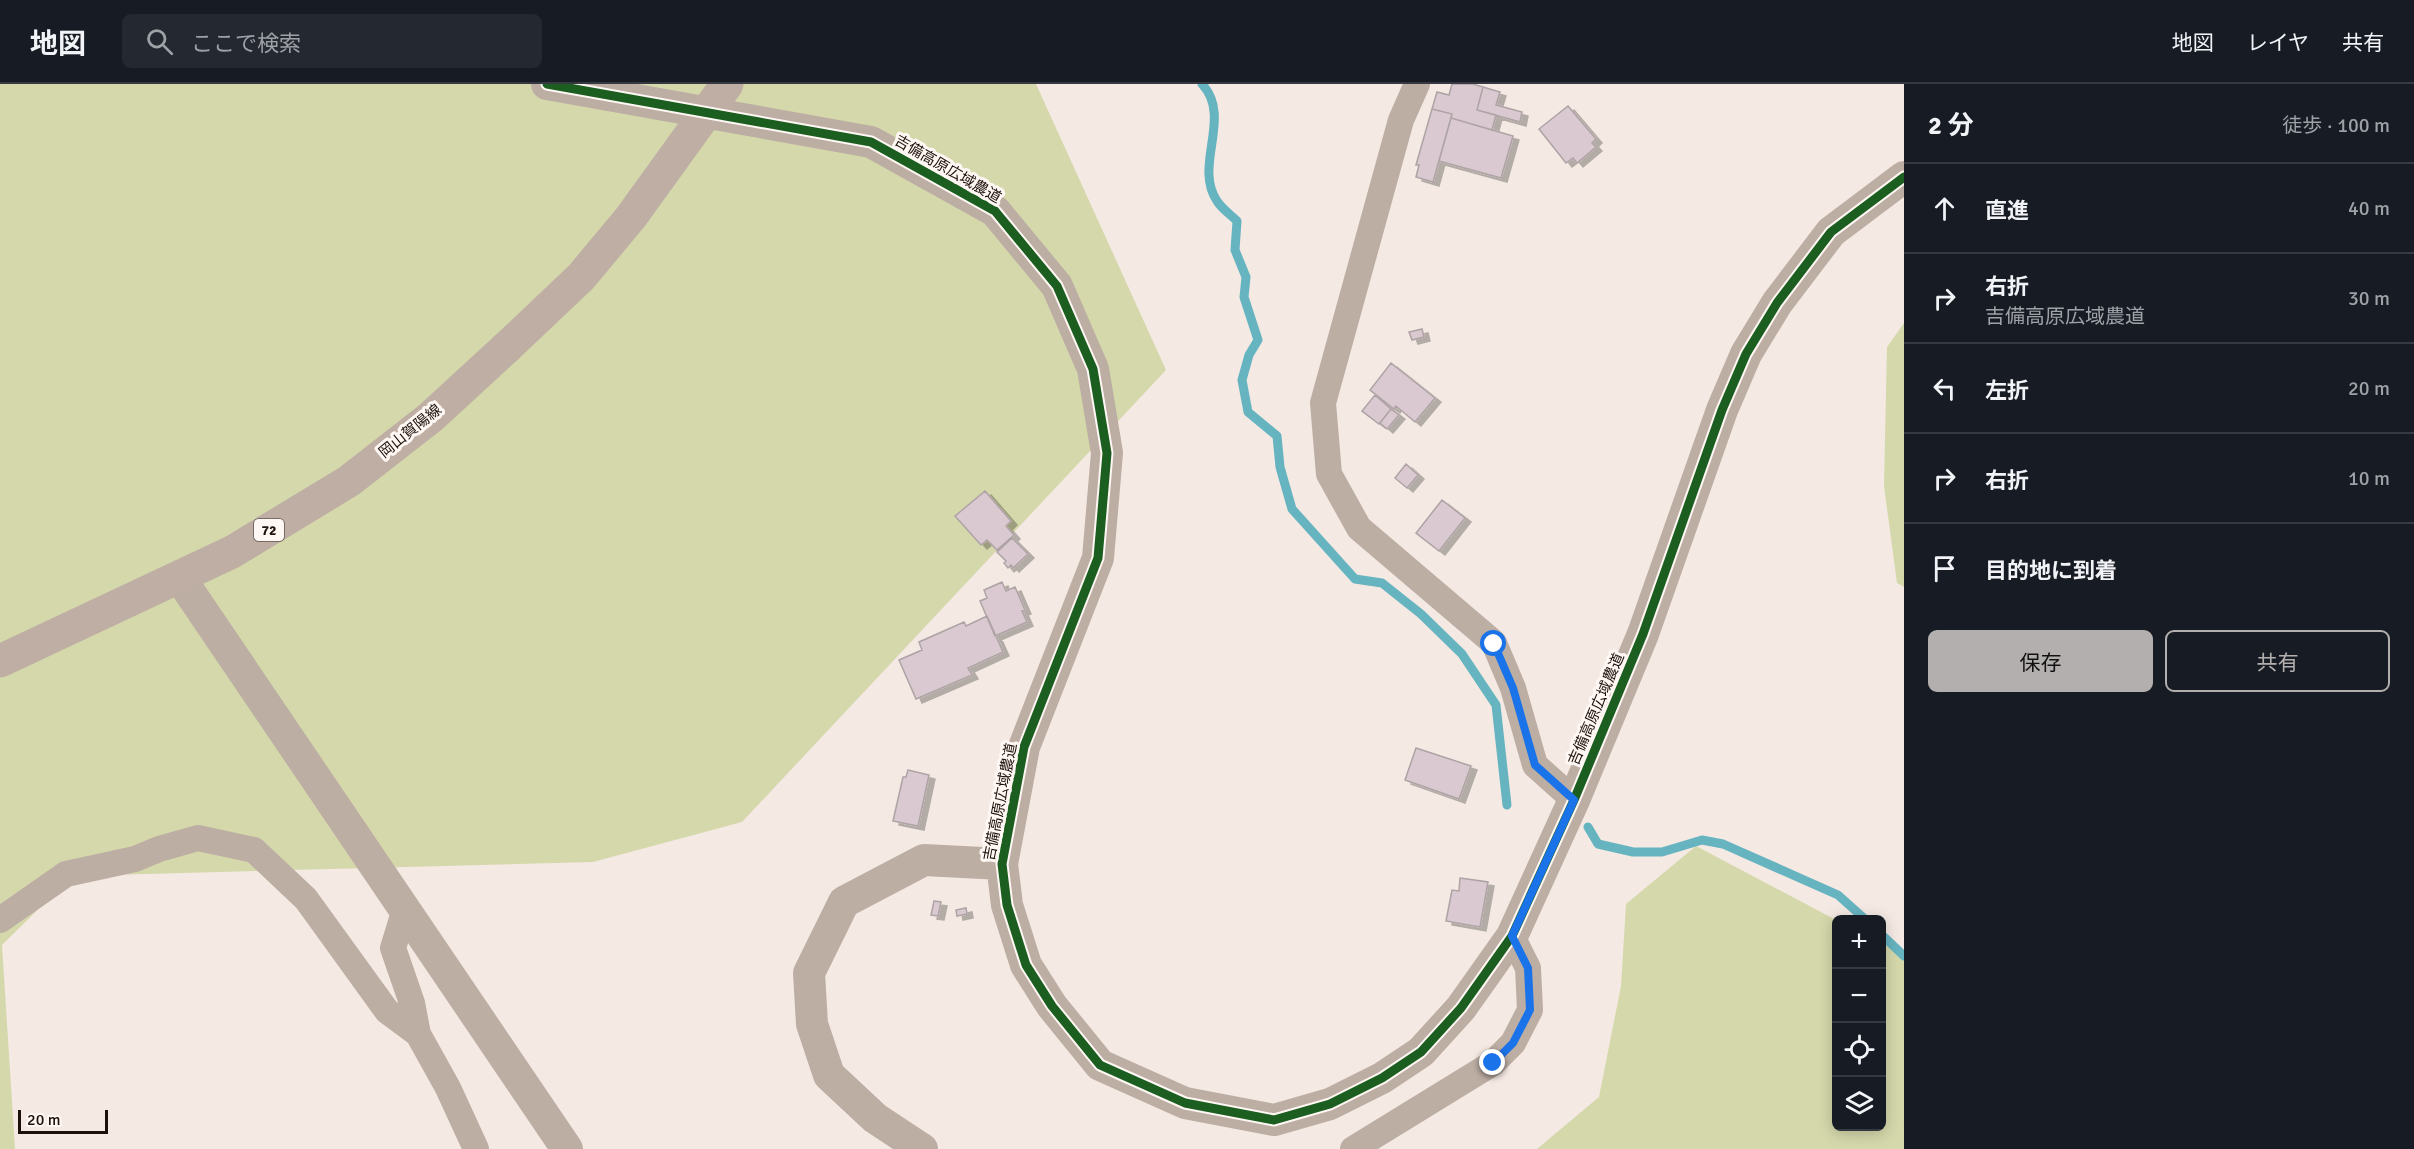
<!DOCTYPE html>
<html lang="ja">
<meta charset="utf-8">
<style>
:root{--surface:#171b24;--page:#242831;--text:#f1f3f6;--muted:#9ea1a6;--line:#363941;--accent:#b3afae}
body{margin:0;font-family:Signika,"Noto Sans JP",sans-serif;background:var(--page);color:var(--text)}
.controls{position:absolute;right:18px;bottom:18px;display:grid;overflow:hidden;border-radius:9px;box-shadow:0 3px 15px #0003}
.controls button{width:54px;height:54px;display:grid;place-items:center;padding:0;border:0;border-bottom:2px solid var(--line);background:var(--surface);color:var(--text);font:30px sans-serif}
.scale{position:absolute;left:18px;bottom:15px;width:90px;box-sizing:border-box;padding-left:6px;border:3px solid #1d100a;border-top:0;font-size:16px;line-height:21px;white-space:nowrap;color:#1d100a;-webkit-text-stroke:4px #fef7f3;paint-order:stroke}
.stop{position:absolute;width:18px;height:18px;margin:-14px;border:4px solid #1a73e8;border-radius:50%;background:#fff}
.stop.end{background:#1a73e8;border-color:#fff;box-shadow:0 2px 6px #0008}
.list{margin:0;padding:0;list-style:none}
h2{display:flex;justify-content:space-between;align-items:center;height:78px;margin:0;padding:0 24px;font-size:26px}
h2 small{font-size:20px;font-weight:400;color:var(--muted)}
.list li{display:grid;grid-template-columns:39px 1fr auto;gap:18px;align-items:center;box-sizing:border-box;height:90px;padding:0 24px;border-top:2px solid var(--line)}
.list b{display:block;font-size:22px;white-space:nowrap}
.list p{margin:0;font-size:20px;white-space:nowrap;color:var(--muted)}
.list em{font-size:20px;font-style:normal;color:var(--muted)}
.actions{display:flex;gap:12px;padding:18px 24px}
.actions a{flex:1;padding:14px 0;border:2px solid var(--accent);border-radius:9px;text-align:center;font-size:21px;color:var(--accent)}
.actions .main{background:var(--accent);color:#111}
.icon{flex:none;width:33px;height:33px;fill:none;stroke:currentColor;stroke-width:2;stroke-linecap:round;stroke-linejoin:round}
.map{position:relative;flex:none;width:1904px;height:1065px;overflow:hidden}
header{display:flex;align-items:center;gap:36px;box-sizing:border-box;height:84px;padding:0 30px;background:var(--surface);border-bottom:2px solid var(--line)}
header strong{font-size:28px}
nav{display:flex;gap:33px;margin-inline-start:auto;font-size:21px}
.search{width:420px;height:54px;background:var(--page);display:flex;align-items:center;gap:15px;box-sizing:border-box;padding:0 21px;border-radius:9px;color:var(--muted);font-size:22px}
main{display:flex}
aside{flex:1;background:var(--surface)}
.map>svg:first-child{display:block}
</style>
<header>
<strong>地図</strong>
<div class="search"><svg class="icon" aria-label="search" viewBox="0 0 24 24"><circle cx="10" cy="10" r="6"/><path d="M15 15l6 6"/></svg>ここで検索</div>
<nav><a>地図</a><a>レイヤ</a><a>共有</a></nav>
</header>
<main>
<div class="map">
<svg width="1904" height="1065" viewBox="0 0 1904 1065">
<defs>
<filter id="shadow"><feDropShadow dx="6" dy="4" stdDeviation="0" flood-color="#0004"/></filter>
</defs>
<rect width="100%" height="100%" fill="#f4e9e3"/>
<path fill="#d5d8ab" d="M0,0H1036L1166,286L742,738L593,778L72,792L2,861L15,1065H0Z
M1904,239V503L1897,499L1884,402L1887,263Z
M1696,762L1836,836V1042H1882V859L1904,871V1065H1537L1599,1013L1621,902L1626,820Z"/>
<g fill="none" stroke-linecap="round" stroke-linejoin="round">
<path stroke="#67b4c1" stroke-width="9" d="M1202,0C1233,33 1193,82 1217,117C1222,125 1231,131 1237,137L1235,166L1246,193L1244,213L1258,256L1249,271L1242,296L1248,328L1277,352L1280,383L1292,425L1355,495L1382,499L1421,530L1462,570L1496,621L1507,721
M1588,743L1598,760L1633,768H1662L1702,756L1723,760L1838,811L1866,836
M1882,851L1904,872"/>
</g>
<path fill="#dac9d0" stroke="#aea3a5" stroke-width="1.5" filter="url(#shadow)" d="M1452,0H1473L1483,3L1477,26L1496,31L1492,46L1451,34L1452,30L1432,25L1437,8L1449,11Z
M1483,3L1500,8L1496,21L1522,28L1520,38L1477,26Z
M1568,22L1596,55L1592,59L1596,63L1577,79L1573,74L1566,79L1539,45Z
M1432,25L1452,30L1433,98L1416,93L1419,81H1416Z
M1451,34L1513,52L1501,94L1439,77Z
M1422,245L1424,253L1412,256L1409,248Z
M1391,279L1435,314L1415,338L1396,322L1394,325L1370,306Z
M1375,311L1391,325L1379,340L1362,327Z
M1391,325L1399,331L1387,345L1380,339Z
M1406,380L1418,391L1407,404L1395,394Z
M985,407L1011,437L1006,442L1014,451L997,466L987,456L981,461L955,432Z
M1442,416L1465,434L1439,467L1416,449Z
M1012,454L1028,470L1013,484L1011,481L1008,484L1004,479L1006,477L997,468Z
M1002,498L1006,507L1015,503L1025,526L1022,527L1027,538L995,552L980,517L987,514L984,506Z
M987,532L1003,568L968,584L972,591L916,615L899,576L922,566L919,558L964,538L966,542Z
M1416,664L1471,682L1459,715L1405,696Z
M908,686L929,691L918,742L893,737L903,693H906Z
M1460,794L1488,798L1480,843L1446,837L1452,806L1459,807Z
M934,817L941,818L938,832L931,831Z
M966,824L967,830L957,832L956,826Z"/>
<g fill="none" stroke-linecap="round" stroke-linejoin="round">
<path stroke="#bdaea4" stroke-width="26" d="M1417,0L1401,36L1323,319L1329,390L1359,444L1494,559L1513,604L1535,681L1574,716
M0,836L66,790L135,775L159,765L198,754L254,766L306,815L387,927L418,950L412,919L393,864L405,825
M418,950L448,1004L476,1065
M1353,1065L1493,979L1513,959L1530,926L1528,884L1512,852"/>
<path stroke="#bdaea4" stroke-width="32" d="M547,0L871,58L995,127L1057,202L1093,285L1107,369L1098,474L1024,663L1002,780L1007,821L1026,881L1052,922L1100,981L1185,1019L1274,1036L1330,1020L1382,994L1421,968L1461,924L1512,852L1574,716L1643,550L1722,326L1746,270L1777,219L1831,148L1904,93
M180,494L567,1065
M922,1065L875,1034L829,991L812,940L809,889L844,818L924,776L1002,780"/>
<path stroke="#beaea4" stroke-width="33" d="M0,577L232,468L349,397L431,333L506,264"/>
<path stroke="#beaea4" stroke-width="33" d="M506,264L581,193L631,133L727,0"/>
<defs>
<path id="cycleway" d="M547,0L871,58L995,127L1057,202L1093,285L1107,369L1098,474L1024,663L1002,780L1007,821L1026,881L1052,922L1100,981L1185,1019L1274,1036L1330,1020L1382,994L1421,968L1461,924L1512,852L1574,716L1643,550L1722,326L1746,270L1777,219L1831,148L1904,93"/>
</defs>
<use href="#cycleway" stroke="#fef7f3" stroke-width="13"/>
<use href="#cycleway" stroke="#1b5e20" stroke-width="9"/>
</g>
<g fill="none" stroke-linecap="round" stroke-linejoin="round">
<path stroke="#1a73e8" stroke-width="8" d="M1493,979L1513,959L1530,926L1528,884L1512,852L1574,716L1535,681L1513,604L1494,560"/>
</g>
<g text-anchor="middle" stroke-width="6" stroke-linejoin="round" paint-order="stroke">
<rect fill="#fef7f3" stroke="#605550" stroke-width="1.5" x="254" y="435" width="30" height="22" rx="4.5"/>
<g font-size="14" font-weight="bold" fill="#1d100a">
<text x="269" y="451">72</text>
</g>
<g font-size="15" fill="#1d100a" stroke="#fef7f3">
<text transform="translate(948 85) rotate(30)" y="5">吉備高原広域農道</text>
<text transform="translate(410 347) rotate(-39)" y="5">岡山賀陽線</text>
<text transform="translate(1596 625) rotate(-67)" y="5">吉備高原広域農道</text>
<text transform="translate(1000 718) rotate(-79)" y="5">吉備高原広域農道</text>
</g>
</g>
</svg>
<div class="controls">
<button>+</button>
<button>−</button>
<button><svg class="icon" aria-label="locate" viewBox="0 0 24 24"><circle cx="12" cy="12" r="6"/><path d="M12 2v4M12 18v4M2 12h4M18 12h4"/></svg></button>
<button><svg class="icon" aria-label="layers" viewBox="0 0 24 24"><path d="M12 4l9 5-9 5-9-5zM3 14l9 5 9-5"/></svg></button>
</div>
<div class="scale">20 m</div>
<div class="stop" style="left:1494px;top:560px"></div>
<div class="stop end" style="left:1493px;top:979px"></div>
</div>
<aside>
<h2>2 分<small>徒歩 · 100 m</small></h2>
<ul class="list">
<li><svg class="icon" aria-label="ahead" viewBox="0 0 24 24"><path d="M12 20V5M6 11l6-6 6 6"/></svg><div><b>直進</b></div><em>40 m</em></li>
<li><svg class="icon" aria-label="right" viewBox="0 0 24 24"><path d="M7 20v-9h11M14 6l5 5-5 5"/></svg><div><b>右折</b><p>吉備高原広域農道</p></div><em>30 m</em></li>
<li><svg class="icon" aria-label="left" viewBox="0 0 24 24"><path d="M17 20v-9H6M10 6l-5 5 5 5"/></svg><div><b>左折</b></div><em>20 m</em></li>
<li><svg class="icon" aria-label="right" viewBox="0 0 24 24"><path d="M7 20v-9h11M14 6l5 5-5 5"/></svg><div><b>右折</b></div><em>10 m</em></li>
<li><svg class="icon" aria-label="arrive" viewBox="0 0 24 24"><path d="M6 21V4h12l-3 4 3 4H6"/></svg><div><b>目的地に到着</b></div></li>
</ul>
<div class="actions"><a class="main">保存</a><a>共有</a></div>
</aside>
</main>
